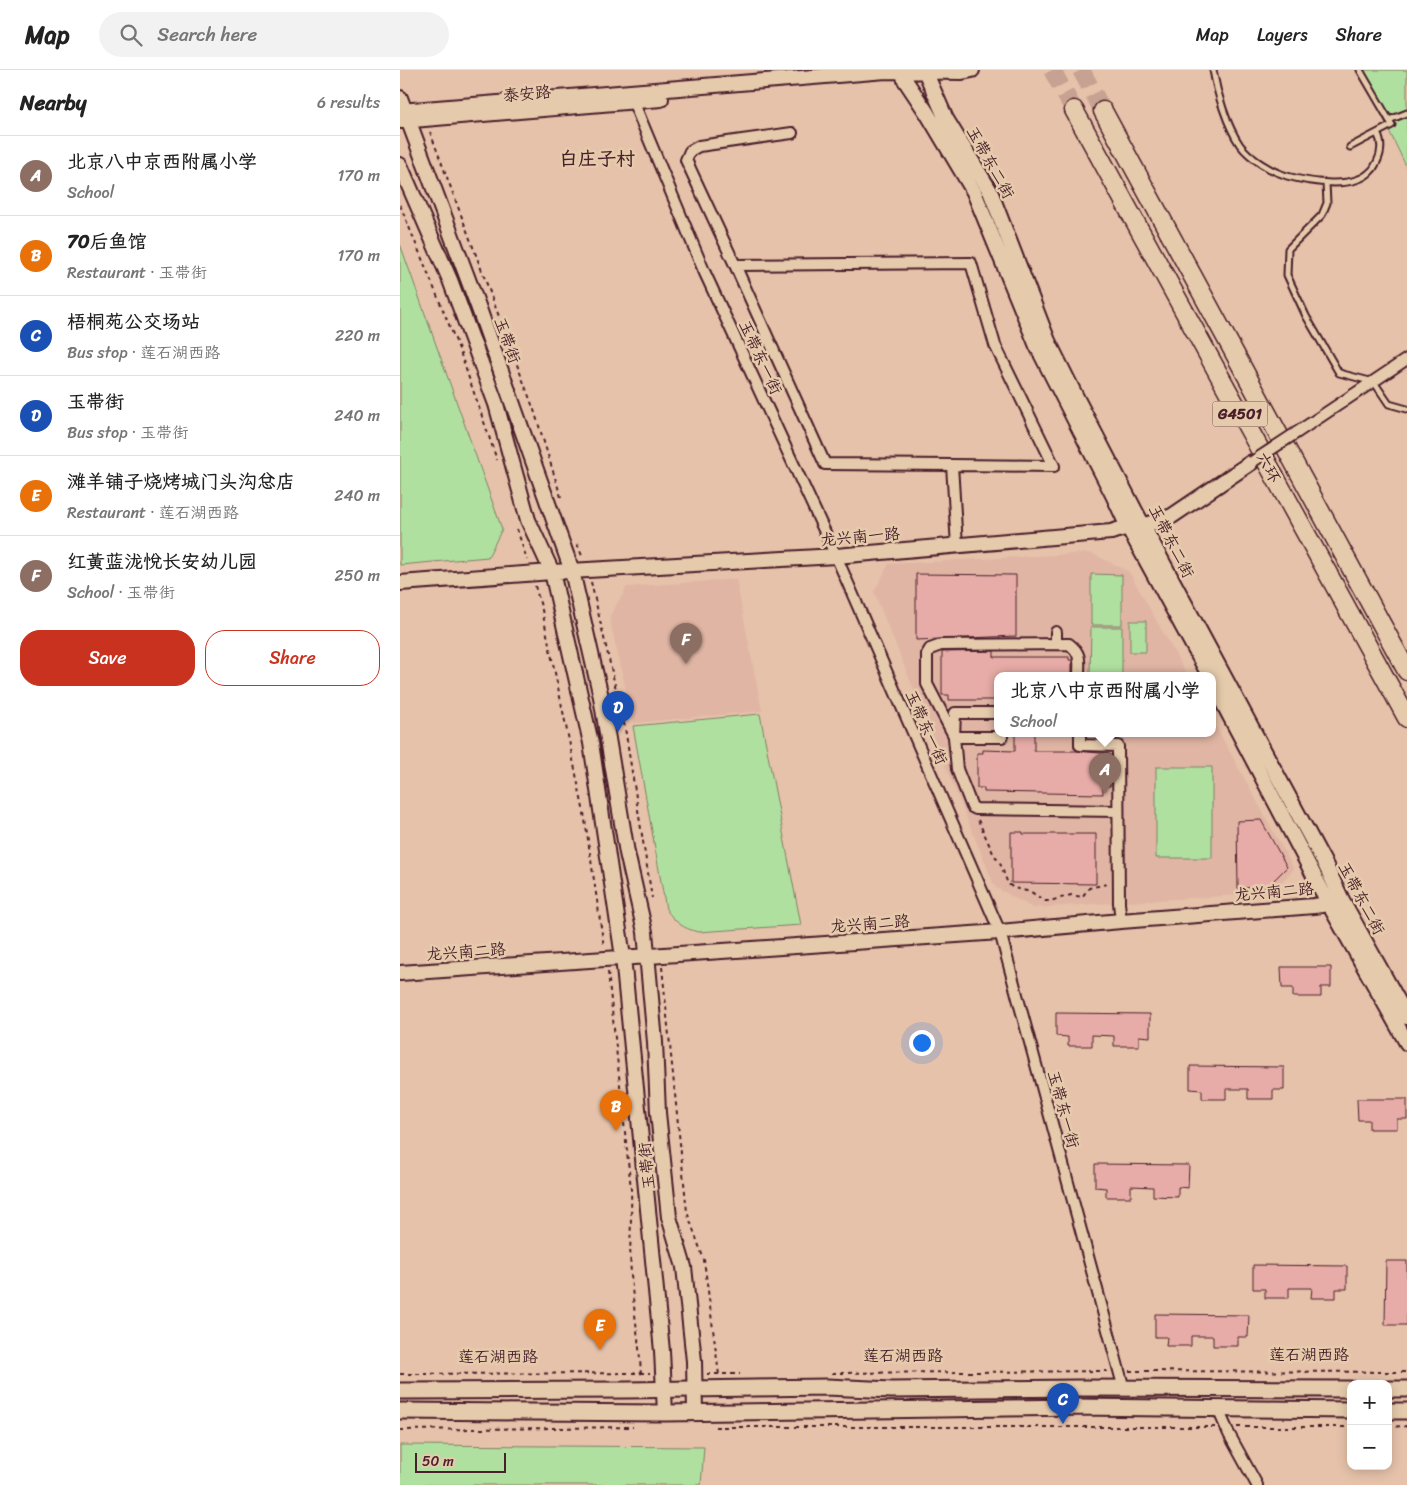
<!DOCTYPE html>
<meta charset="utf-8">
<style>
:root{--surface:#fff;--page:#f2f2f2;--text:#222;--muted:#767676;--line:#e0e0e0;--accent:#c8321e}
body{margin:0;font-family:Sriracha,"LXGW WenKai TC",sans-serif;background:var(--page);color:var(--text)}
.controls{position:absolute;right:15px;bottom:15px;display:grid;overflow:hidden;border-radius:10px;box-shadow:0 2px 12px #0003}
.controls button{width:45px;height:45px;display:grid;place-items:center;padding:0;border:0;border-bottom:1px solid var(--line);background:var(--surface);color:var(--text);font:25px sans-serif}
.scale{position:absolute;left:15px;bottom:12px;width:91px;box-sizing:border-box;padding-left:5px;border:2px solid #4a1f2b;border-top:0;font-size:14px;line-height:18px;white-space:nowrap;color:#4a1f2b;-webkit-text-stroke:4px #e5cbac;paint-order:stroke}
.you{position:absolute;left:521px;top:972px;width:18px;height:18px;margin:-12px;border:4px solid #fff;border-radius:50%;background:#1a73e8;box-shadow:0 0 0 8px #1a73e833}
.badge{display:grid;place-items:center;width:32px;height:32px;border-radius:50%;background:var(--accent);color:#fff;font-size:16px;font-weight:700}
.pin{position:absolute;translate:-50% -41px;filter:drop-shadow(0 1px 2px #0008)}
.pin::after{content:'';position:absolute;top:26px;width:18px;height:15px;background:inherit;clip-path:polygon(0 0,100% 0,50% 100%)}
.popup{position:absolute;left:594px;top:602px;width:222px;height:65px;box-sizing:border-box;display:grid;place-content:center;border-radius:10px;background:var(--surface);filter:drop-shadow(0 1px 4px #0005);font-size:16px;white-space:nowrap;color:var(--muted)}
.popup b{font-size:19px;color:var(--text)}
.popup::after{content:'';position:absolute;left:50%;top:100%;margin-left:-10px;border:10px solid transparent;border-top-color:var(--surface)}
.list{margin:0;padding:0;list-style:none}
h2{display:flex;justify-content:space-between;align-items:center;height:65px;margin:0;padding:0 20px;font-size:21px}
h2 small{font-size:16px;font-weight:400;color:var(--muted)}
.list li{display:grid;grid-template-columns:32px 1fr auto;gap:15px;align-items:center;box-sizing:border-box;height:80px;padding:0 20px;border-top:1px solid var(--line)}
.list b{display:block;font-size:19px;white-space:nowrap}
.list p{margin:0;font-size:16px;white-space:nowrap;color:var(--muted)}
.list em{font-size:16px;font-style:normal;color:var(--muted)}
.actions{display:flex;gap:10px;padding:15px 20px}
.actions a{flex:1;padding:11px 0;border:1px solid var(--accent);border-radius:20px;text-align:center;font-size:18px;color:var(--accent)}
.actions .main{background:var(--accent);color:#fff}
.icon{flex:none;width:28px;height:28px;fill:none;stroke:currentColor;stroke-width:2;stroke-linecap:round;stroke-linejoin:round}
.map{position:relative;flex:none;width:1007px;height:1415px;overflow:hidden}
header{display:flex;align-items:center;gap:30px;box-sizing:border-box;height:70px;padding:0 25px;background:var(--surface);border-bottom:1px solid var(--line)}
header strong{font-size:24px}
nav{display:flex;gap:28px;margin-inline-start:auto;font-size:18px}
.search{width:350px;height:45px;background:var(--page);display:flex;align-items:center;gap:12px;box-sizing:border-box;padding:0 18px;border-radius:28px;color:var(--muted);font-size:19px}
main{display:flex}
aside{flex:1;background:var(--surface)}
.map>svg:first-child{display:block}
</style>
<header>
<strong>Map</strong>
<div class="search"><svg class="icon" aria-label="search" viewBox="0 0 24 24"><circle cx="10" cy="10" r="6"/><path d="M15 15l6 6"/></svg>Search here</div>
<nav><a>Map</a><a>Layers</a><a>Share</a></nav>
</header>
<main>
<aside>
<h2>Nearby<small>6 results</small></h2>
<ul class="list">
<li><span class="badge" style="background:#8d6e63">A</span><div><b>北京八中京西附属小学</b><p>School</p></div><em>170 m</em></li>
<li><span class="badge" style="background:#e8710a">B</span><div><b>70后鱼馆</b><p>Restaurant · 玉带街</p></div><em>170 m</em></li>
<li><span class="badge" style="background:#1a4fb4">C</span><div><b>梧桐苑公交场站</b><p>Bus stop · 莲石湖西路</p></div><em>220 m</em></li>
<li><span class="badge" style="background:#1a4fb4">D</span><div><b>玉带街</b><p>Bus stop · 玉带街</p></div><em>240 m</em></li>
<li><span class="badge" style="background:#e8710a">E</span><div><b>滩羊铺子烧烤城门头沟总店</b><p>Restaurant · 莲石湖西路</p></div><em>240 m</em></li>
<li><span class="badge" style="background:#8d6e63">F</span><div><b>红黄蓝泷悦长安幼儿园</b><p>School · 玉带街</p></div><em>250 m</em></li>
</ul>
<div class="actions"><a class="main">Save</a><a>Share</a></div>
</aside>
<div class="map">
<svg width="1007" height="1415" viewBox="0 0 1007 1415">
<rect width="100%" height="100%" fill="#e6c2aa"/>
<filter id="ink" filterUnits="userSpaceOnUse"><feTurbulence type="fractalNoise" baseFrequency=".02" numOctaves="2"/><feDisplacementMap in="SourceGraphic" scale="10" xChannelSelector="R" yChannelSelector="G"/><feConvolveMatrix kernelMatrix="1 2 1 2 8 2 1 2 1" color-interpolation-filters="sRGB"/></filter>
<g filter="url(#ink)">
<path fill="#e0b5a4" d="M691,483L729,502L787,605H598V663H812L813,651L894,799L871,823L633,838L595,817L474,522L489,494Z
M336,509L362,641L234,653L209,547L227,517Z"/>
<path fill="#b0e09f" stroke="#7d8065" d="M960,0H1007V98Z
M0,174L102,459L88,487L0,495Z
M691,504L722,505V555H691Z
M730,551H746V582H730Z
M691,557H722V605H690Z
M360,644L401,855L298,862C282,858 275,852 266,839L233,656Z
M756,697H812V788H756Z
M0,1375L304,1377L301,1415H0Z"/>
<path fill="#e7aca7" stroke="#4a1f2b" d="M516,504L616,505V566L516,570Z
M594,581V587H669V590H672V605H598V630H549V625H542V582Z
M615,663H634V681H678L710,684V716H703V724L584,722V718H577V683H583V680L615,681Z
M861,750L887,797L867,817L838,818L837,751Z
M611,762H623V764H696V814L611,813Z
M881,897H931V917H921V927H893V918H882Z
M656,943L750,944V967L739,966V976H714V966L692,965V976H668V967L656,966Z
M790,996L884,997V1020H873V1029H848V1019H826V1029H802V1020L790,1019Z
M957,1029H1007V1049H997V1059H969V1050H958Z
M695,1094L789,1095L788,1118L778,1117V1127L753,1126V1117L731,1116V1127H706V1118L695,1117Z
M986,1191H1007V1255H985Z
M853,1195L947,1196V1219H936V1228H911L912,1218H889V1228H865V1219H853Z
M755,1244L849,1245L848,1267H838V1276H813V1266H791V1276H766L767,1267H755Z"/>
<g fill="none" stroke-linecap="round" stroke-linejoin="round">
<path stroke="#c7a191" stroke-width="18" stroke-dasharray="18 9" stroke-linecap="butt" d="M652,0L674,40
M681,0L703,41"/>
<defs>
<path id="lane" d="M813,0C817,23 827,56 840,75C851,89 870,101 887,106C909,112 954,120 971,101C974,99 975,95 977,92C982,82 982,72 977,63
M989,50L1007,43
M950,77L992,55L960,0
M926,113L927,133L922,145L888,179L887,205L906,246L939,303L974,312L989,334L1007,339"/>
<path id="street" d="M233,31L304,201L436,486L600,862L724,1319
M335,195L286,90L290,81L299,76L392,63
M896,363L1007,289
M552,395L425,394L335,195L571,193L595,275L654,396L552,395L557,476
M656,562V574
M598,643H555L554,667L557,699L572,737L576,739L718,741
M680,663V675L718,676L719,833L721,851
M554,666L527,614V584L530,579L541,575L669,574C682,584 679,591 679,605
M554,667H602V663
M818,1339L829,1364L857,1415"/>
<path id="secondary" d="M502,0L505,10L527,43L574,122L637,276L713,425L728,457L809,605
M525,1L546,49L590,121L648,271L677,329L743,456L926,796L942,830L1007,947
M0,28L78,236L172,501L201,627L227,783L245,862L255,972L258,1043L269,1147L284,1197L294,1291L295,1342
M0,41L486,1L562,2L572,0
M1,51L261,29
M0,95L50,210L96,334L128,450L152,502L191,673L223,887L262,1281L265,1343
M0,513L152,502L436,486L711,462L728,457L743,456L772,446L852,392
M812,612L929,834L1007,973
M0,903L600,862L721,851L914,836L929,834L942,830"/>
<path id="primary" d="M988,1319H1007
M0,1321L228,1320L427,1317L492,1320L677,1318L951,1319
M0,1341L265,1343L676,1337L951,1340
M988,1341H1007"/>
<path id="highway" d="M674,40L1007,648
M703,41L1007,601"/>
</defs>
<use href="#lane" stroke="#4a1f2b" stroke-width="9"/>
<use href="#street" stroke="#4a1f2b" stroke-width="14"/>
<use href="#secondary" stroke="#4a1f2b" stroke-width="18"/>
<use href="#primary" stroke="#4a1f2b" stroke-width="19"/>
<use href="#highway" stroke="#4a1f2b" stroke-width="21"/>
<path stroke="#4a1f2b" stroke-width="2" stroke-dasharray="4 4" stroke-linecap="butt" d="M30,62L134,340L161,427
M0,135L59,279L97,390
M117,459L127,490
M177,474L183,488
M191,512L225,658L252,828
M135,516L142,540L184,743L204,877
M578,750L593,783L600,793L608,814L614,818L631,822L645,831H650L671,825L682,827L689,818L707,814
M262,897L287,1142L304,1190L319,1305
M208,902L231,1119C232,1147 229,1176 231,1204C233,1239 240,1272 241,1307
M729,1301L1007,1302
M432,1303L707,1301
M0,1304L250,1303
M307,1304H340
M315,1357H815
M837,1357H951
M988,1357L1007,1356
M0,1360L233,1357"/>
<use href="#lane" stroke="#e5cbac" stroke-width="5"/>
<use href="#street" stroke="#e5cbac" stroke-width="10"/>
<use href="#secondary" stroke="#e5cbac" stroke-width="14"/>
<use href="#primary" stroke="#e5cbac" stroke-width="15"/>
<use href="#highway" stroke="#e5cbac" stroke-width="18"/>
<defs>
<path id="street-bridge" d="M852,392L896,363"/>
</defs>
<use href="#street-bridge" stroke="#4a1f2b" stroke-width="14" stroke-linecap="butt"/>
<use href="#street-bridge" stroke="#e5cbac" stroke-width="10"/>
</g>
</g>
<g text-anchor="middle" stroke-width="5" stroke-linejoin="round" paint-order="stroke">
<rect fill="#e5cbac" stroke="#785352" stroke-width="1" x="812.5" y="331.5" width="55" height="25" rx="4"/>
<g font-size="15" font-weight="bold" fill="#4a1f2b">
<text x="840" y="349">G4501</text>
</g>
<g font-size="16" fill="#4a1f2b" stroke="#e5cbac">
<text transform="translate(127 23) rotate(-5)" y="6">泰安路</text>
<text transform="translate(591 92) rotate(61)" y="6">玉带东二街</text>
<text transform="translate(108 270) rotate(70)" y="6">玉带街</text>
<text transform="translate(361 287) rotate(65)" y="6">玉带东一街</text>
<text transform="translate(869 397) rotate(61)" y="6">六环</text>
<text transform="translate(460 466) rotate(-5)" y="6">龙兴南一路</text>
<text transform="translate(772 471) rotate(63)" y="6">玉带东二街</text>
<text transform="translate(527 657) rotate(66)" y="6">玉带东一街</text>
<text transform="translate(874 821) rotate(-5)" y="6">龙兴南二路</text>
<text transform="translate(962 828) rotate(62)" y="6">玉带东二街</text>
<text transform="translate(470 853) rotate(-4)" y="6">龙兴南二路</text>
<text transform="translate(66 881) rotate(-4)" y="6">龙兴南二路</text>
<text transform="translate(664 1039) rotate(75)" y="6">玉带东一街</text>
<text transform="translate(246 1096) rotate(-96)" y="6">玉带街</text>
<text x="909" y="1290">莲石湖西路</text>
<text x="503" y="1291">莲石湖西路</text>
<text x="98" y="1292">莲石湖西路</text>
</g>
<g font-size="19" font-weight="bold" fill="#4a1f2b" stroke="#e5cbac">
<text x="197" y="95">白庄子村</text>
</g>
</g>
</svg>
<div class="controls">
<button>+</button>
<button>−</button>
</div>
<div class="scale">50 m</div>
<div class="you"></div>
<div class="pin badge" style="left:705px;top:724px;background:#8d6e63">A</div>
<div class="popup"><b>北京八中京西附属小学</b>School</div>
<div class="pin badge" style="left:216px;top:1061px;background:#e8710a">B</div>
<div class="pin badge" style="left:663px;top:1354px;background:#1a4fb4">C</div>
<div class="pin badge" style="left:218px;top:662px;background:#1a4fb4">D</div>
<div class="pin badge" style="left:200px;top:1280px;background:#e8710a">E</div>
<div class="pin badge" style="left:286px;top:594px;background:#8d6e63">F</div>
</div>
</main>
